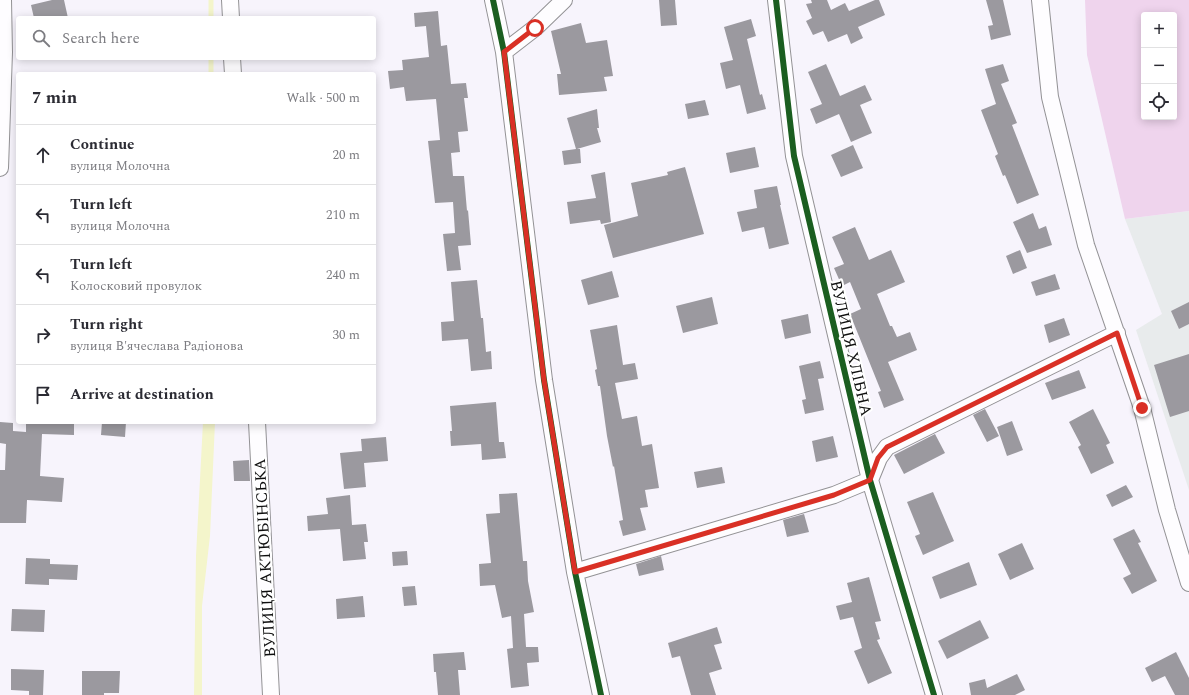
<!DOCTYPE html>
<meta charset="utf-8">
<style>
:root{--surface:#fff;--page:#f7f7f7;--text:#2b2b33;--muted:#7c7c81;--line:#e1e1e2}
body{margin:0;font-family:Spectral,serif;background:var(--page);color:var(--text)}
.controls{position:absolute;right:12px;top:12px;display:grid;overflow:hidden;border-radius:4px;box-shadow:0 2px 10px #0003}
.controls button{width:36px;height:36px;display:grid;place-items:center;padding:0;border:0;border-bottom:1px solid var(--line);background:var(--surface);color:var(--text);font:20px sans-serif}
.stop{position:absolute;width:12px;height:12px;margin:-9px;border:3px solid #d93025;border-radius:50%;background:#fff}
.stop.end{background:#d93025;border-color:#fff;box-shadow:0 1px 4px #0008}
.list{margin:0;padding:0;list-style:none}
h2{display:flex;justify-content:space-between;align-items:center;height:52px;margin:0;padding:0 16px;font-size:17px}
h2 small{font-size:13px;font-weight:400;color:var(--muted)}
.list li{display:grid;grid-template-columns:26px 1fr auto;gap:12px;align-items:center;box-sizing:border-box;height:60px;padding:0 16px;border-top:1px solid var(--line)}
.list b{display:block;font-size:15px;white-space:nowrap}
.list p{margin:0;font-size:13px;white-space:nowrap;color:var(--muted)}
.list em{font-size:13px;font-style:normal;color:var(--muted)}
.icon{flex:none;width:22px;height:22px;fill:none;stroke:currentColor;stroke-width:2;stroke-linecap:round;stroke-linejoin:round}
.map{position:relative;flex:none;width:1189px;height:695px;overflow:hidden}
.search{position:absolute;background:var(--surface);box-shadow:0 2px 10px #0003;left:16px;top:16px;width:360px;height:44px;display:flex;align-items:center;gap:10px;box-sizing:border-box;padding:0 14px;border-radius:4px;color:var(--muted);font-size:15px}
.panel{position:absolute;background:var(--surface);box-shadow:0 2px 10px #0003;left:16px;top:72px;width:360px;height:352px;border-radius:4px}
.map>svg:first-child{display:block}
</style>
<div class="map">
<svg width="1189" height="695" viewBox="0 0 1189 695">
<rect width="100%" height="100%" fill="#f7f4fc"/>
<path fill="#e8ebec" d="M1189,211V490L1136,330L1162,314L1125,219Z"/>
<path fill="#efd4ed" fill-rule="evenodd" d="M1085,0H1189V211L1125,219L1087,55ZM1144,15H1174V117H1144Z"/>
<path fill="#f4f5cb" d="M203,422H215L210,536L202,606V695H194L196,556Z"/>
<g fill="none" stroke-linecap="round" stroke-linejoin="round">
<path stroke="#f4f5cb" stroke-width="5" d="M211,18V0
M211,58V74"/>
</g>
<path fill="#9b999f" d="M52,0H64L68,18H34L31,5Z
M659,0H675L677,25L661,26Z
M811,0H827L831,10L845,3L849,11L875,0H879L885,15L858,27L863,38L851,44L847,34L828,42L823,31L813,35L806,21L812,18L806,4L812,3Z
M986,0H1003L1011,35L991,40L988,26L993,25Z
M438,11L441,46L447,45L451,84L466,83L468,98H464L468,131L458,132L460,152L451,153L453,176H464L467,211L468,210L471,245L458,246L461,270L447,271L443,234L455,233L453,202L435,203L428,141L440,140L436,99L406,101L404,87L390,89L388,71L403,70L402,60L429,57L426,26L415,27L414,13Z
M751,19L756,36L747,39L760,95L762,94L766,109L747,114L740,85L726,89L720,63L733,60L724,27Z
M581,23L586,43L607,40L613,76L604,77L607,91L559,95L557,74H561L551,31Z
M826,64L840,96L865,85L872,100L860,105L872,133L851,142L839,114L816,124L810,109L822,104L808,72Z
M1003,64L1009,81L1001,84L1017,123L1012,125L1039,195L1017,204L1005,175L1003,176L995,156L998,154L981,110L996,104L985,69Z
M705,100L709,115L688,119L685,104Z
M597,109L599,128H597L601,142L577,149H580L581,163L564,165L562,151L576,149L567,118Z
M853,145L863,168L841,177L831,155Z
M755,147L759,167L730,173L726,153Z
M685,167L704,234L613,258L604,225L638,216L631,183L668,175L667,172Z
M605,172L611,222L601,224L600,220L570,224L567,202L596,198L591,175Z
M777,186L781,205H780L789,244L769,249L764,227L742,232L737,212L757,208L754,190Z
M1033,213L1039,229L1046,226L1052,245L1027,253L1013,222Z
M855,227L869,260L891,250L905,282L877,294L890,326H892L897,337L910,332L917,350L888,362L904,400L884,408L878,392L881,391L850,314L861,309L850,282L842,286L834,268L844,264L832,237Z
M1020,250L1027,268L1013,274L1006,256Z
M612,271L619,297L588,305L581,280Z
M1055,274L1060,289L1036,296L1031,282Z
M477,280L481,318H483L486,352L491,351L492,369L471,371L468,339L442,341L441,322L454,321L451,282Z
M712,297L718,324L683,333L676,306Z
M1189,302V324L1179,329L1171,311Z
M808,314L811,333L785,339L781,320Z
M1064,318L1070,335L1049,343L1044,325Z
M617,325L623,365L635,363L638,379L615,383L622,419L637,416L642,446L652,444L659,488L645,490L648,507L640,508L646,530L623,536L619,521L623,520L614,466L613,467L607,436L600,386H598L595,370L597,369L590,330Z
M1189,354V411L1170,417L1154,365Z
M820,361L824,378L818,379L824,410L805,414L802,400L806,399L799,366Z
M1079,370L1086,388L1052,400L1045,383Z
M496,402L499,442H504L506,458L482,460L481,444L451,446L450,431H452L450,406Z
M985,409L999,436L987,442L973,415Z
M1093,409L1110,443L1106,445L1114,463L1091,474L1078,447L1081,445L1069,422Z
M1012,421L1023,450L1007,456L997,427Z
M0,422L13,423V431L26,432V422H74V435L42,434L40,476L64,478L62,502L27,500L26,523H0V470H5L6,444L0,443Z
M102,422H126L125,437L101,435Z
M935,434L945,453L904,474L894,455Z
M833,436L838,457L816,462L812,441Z
M386,437L388,461L364,463L366,487L344,489L340,453L362,451L361,439Z
M249,460L250,481H234L233,461Z
M722,467L725,483L697,488L694,472Z
M1126,485L1133,497L1112,507L1106,495Z
M933,492L954,541L923,555L915,536L920,534L907,502Z
M517,493L523,561H527L528,581L534,612L524,614L526,647H538L539,662L527,663L529,686L511,688L507,649L513,648L511,616L502,618L495,585L480,586L479,564L491,563L486,514L500,513L499,494Z
M350,495L352,525L366,524L368,542H364L366,559L343,561L340,529L308,531L307,516L328,514L326,498Z
M804,514L809,532L787,537L783,520Z
M1134,529L1141,542L1138,543L1157,581L1132,594L1123,578L1131,574L1113,539Z
M1022,543L1034,569L1010,580L998,554Z
M407,551L408,565L393,566L392,552Z
M661,556L664,570L639,576L636,564Z
M26,558L50,559V564L78,565L77,580L49,579V585L25,584Z
M969,562L977,585L940,599L932,577Z
M869,577L881,621L875,622L880,639L877,640L892,673L868,684L854,651L862,648L853,617L840,620L836,606L852,602L847,583Z
M415,586L417,605L404,606L402,587Z
M363,596L365,617L337,619L336,599Z
M12,609L45,610L44,632L11,631Z
M980,620L989,638L947,659L938,641Z
M717,627L722,643L714,645L722,669L709,673L716,695H691L680,656L672,658L668,643Z
M464,652L466,670H458L460,695H438L436,672H434L433,654Z
M1176,652L1189,678V695H1175L1165,676L1152,682L1145,668Z
M11,669L44,670L43,695H29V691L11,690Z
M82,671H120L119,693H104V695H82Z
M1017,674L1025,690L1015,695H971L969,683L985,679L987,688Z"/>
<g fill="none" stroke-linecap="round" stroke-linejoin="round">
<defs>
<path id="street" d="M230,0L231,18
M493,0L504,52L544,380L575,572L601,695
M776,0L794,156L870,480L934,695
M1040,0L1050,97L1086,245L1142,408L1167,510L1189,583
M504,52L535,28L564,0
M232,58L233,74
M0,168L4,52L3,0
M257,422L271,695
M575,572L834,495L870,480L879,458L887,447L1117,333"/>
</defs>
<use href="#street" stroke="#939295" stroke-width="18"/>
<use href="#street" stroke="#fefdff" stroke-width="16"/>
<defs>
<path id="cycleway" d="M493,0L504,52L544,380L575,572L601,695
M776,0L794,156L870,480L934,695"/>
</defs>
<use href="#cycleway" stroke="#fff" stroke-width="8"/>
<use href="#cycleway" stroke="#1b5e20" stroke-width="6"/>
</g>
<g fill="none" stroke-linecap="round" stroke-linejoin="round">
<path stroke="#d93025" stroke-width="5" d="M535,28L504,52L544,380L575,572L834,495L870,480L878,458L887,447L1117,333L1142,408"/>
</g>
<g text-anchor="middle" stroke-width="4" stroke-linejoin="round" paint-order="stroke">
<g font-size="16" fill="#0e0e0e" stroke="#fff">
<text transform="translate(852 348) rotate(77)" y="6">ВУЛИЦЯ ХЛІБНА</text>
<text transform="translate(264 558) rotate(-93)" y="6">ВУЛИЦЯ АКТЮБІНСЬКА</text>
</g>
</g>
</svg>
<div class="controls">
<button>+</button>
<button>−</button>
<button><svg class="icon" aria-label="locate" viewBox="0 0 24 24"><circle cx="12" cy="12" r="6"/><path d="M12 2v4M12 18v4M2 12h4M18 12h4"/></svg></button>
</div>
<div class="stop" style="left:535px;top:28px"></div>
<div class="stop end" style="left:1142px;top:408px"></div>
<div class="search"><svg class="icon" aria-label="search" viewBox="0 0 24 24"><circle cx="10" cy="10" r="6"/><path d="M15 15l6 6"/></svg>Search here</div>
<section class="panel">
<h2>7 min<small>Walk · 500 m</small></h2>
<ul class="list">
<li><svg class="icon" aria-label="ahead" viewBox="0 0 24 24"><path d="M12 20V5M6 11l6-6 6 6"/></svg><div><b>Continue</b><p>вулиця Молочна</p></div><em>20 m</em></li>
<li><svg class="icon" aria-label="left" viewBox="0 0 24 24"><path d="M17 20v-9H6M10 6l-5 5 5 5"/></svg><div><b>Turn left</b><p>вулиця Молочна</p></div><em>210 m</em></li>
<li><svg class="icon" aria-label="left" viewBox="0 0 24 24"><path d="M17 20v-9H6M10 6l-5 5 5 5"/></svg><div><b>Turn left</b><p>Колосковий провулок</p></div><em>240 m</em></li>
<li><svg class="icon" aria-label="right" viewBox="0 0 24 24"><path d="M7 20v-9h11M14 6l5 5-5 5"/></svg><div><b>Turn right</b><p>вулиця В'ячеслава Радіонова</p></div><em>30 m</em></li>
<li><svg class="icon" aria-label="arrive" viewBox="0 0 24 24"><path d="M6 21V4h12l-3 4 3 4H6"/></svg><div><b>Arrive at destination</b></div></li>
</ul>
</section>
</div>
